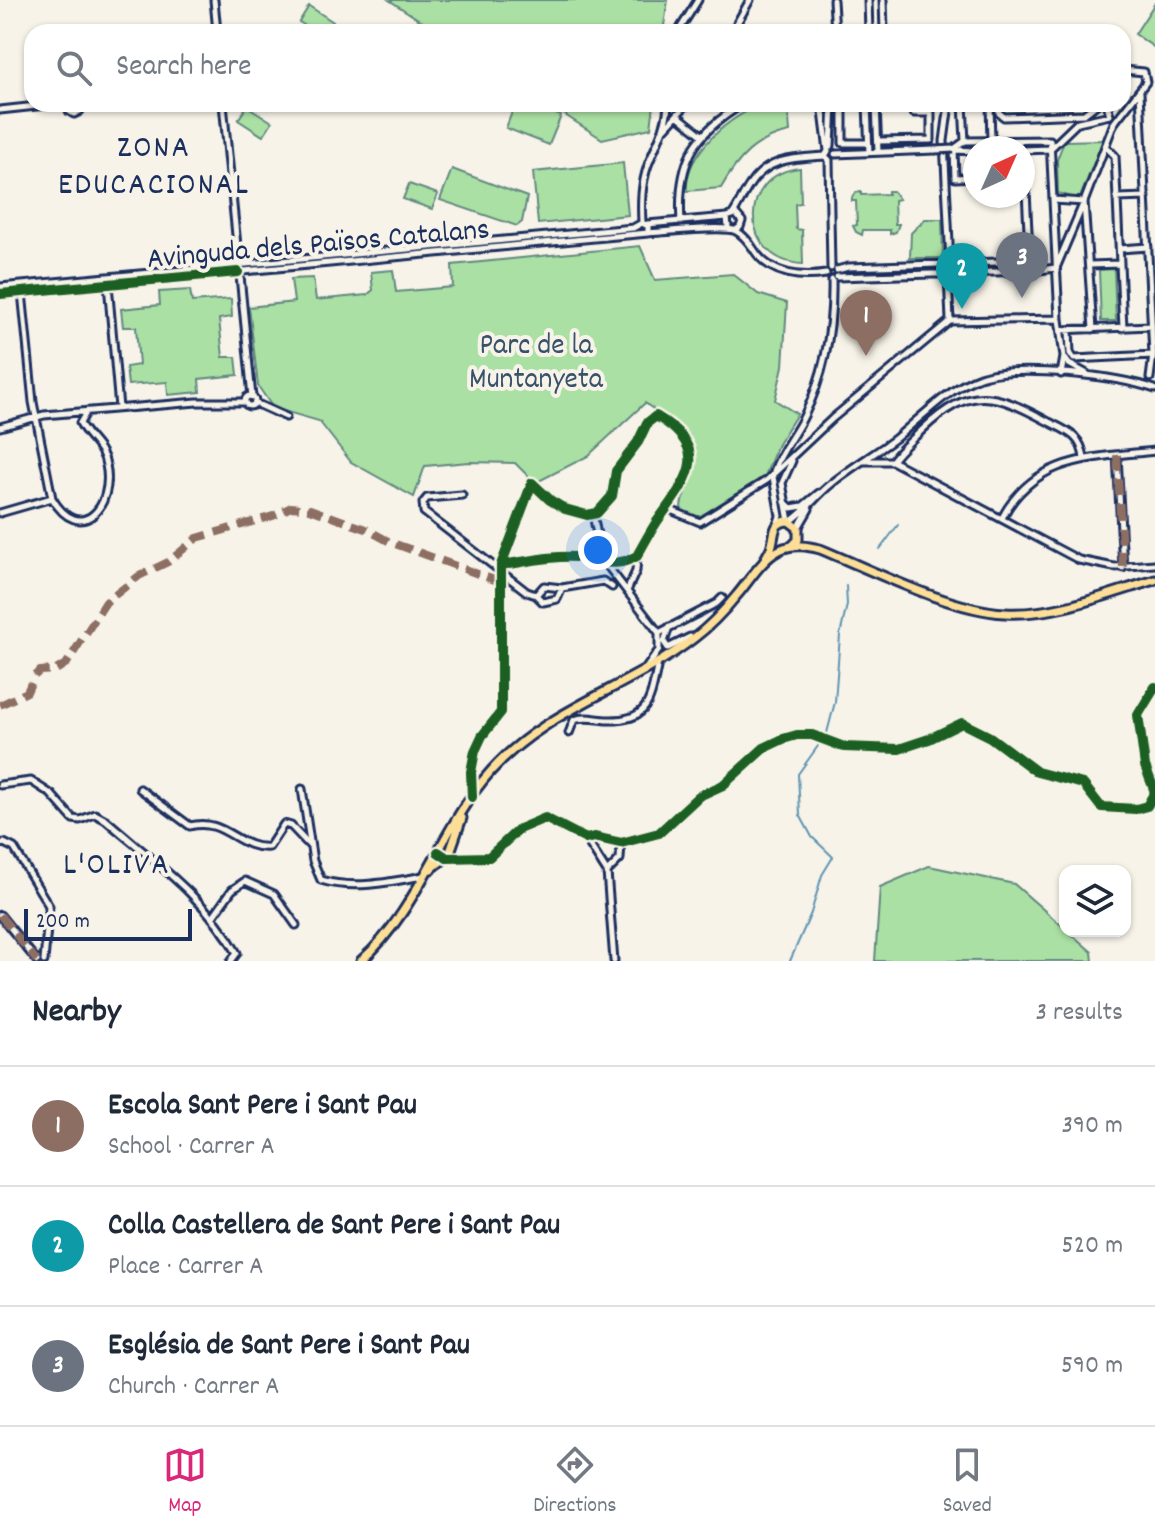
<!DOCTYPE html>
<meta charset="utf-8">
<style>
:root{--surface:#fff;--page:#f2f2f3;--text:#1f2937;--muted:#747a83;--line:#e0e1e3;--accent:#db2777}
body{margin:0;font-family:Dekko,sans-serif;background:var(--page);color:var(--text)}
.controls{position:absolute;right:24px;bottom:24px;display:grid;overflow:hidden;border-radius:16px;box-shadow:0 2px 6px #0004}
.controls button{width:72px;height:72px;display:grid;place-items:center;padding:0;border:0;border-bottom:2px solid var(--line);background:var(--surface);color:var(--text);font:40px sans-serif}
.compass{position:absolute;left:963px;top:136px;width:72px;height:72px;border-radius:50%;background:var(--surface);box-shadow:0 2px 6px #0004;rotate:45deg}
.scale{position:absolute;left:24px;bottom:20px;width:168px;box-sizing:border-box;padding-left:8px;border:4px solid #1b2f5e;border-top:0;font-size:22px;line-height:28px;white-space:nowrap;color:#1b2f5e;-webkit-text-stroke:6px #f7f3e8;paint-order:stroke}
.you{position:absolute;left:598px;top:550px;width:28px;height:28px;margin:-20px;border:6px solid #fff;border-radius:50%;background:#1a73e8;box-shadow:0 0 0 12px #1a73e833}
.badge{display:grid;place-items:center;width:52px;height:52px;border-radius:50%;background:var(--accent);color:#fff;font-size:26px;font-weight:700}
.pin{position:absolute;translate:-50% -66px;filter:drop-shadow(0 2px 4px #0008)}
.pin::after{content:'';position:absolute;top:42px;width:28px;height:24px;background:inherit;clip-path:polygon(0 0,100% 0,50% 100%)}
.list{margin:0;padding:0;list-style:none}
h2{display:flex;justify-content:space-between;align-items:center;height:104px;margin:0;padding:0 32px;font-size:34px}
h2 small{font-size:26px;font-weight:400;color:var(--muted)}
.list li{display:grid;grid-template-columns:52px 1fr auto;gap:24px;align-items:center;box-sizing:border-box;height:120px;padding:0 32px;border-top:2px solid var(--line)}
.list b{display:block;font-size:30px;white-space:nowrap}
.list p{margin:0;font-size:26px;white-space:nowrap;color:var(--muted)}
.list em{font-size:26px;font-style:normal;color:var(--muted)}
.icon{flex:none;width:44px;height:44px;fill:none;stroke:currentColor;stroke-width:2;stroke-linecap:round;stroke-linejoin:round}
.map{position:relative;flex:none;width:1155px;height:961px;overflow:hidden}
.search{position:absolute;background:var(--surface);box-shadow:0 2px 6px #0004;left:24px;right:24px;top:24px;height:88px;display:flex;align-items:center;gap:20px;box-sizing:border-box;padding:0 28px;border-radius:24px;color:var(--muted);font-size:30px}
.sheet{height:464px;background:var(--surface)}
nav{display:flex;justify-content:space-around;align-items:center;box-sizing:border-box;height:112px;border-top:2px solid var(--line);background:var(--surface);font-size:22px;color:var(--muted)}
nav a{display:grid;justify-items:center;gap:4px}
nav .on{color:var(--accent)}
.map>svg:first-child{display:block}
</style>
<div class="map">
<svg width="1155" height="961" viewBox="0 0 1155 961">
<rect width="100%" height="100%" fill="#f7f3e8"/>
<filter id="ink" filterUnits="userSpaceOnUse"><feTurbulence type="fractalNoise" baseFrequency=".0125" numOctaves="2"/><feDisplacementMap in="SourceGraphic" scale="16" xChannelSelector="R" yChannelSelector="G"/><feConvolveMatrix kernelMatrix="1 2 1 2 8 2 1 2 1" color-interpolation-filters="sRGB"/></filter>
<g filter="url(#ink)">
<path fill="#aae0a3" stroke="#628880" stroke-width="2" d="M389,0H668L663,32H438Z
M1155,3V48L1135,34Z
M309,6L341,27L338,32H316L299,22Z
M515,104H532L561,116L549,145L506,128Z
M548,104H654L651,128L602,139Z
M764,104H788L790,132C755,139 738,158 721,188L687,191C684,154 731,114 764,104Z
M247,106L272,122L263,136L238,120Z
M1103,140L1079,200L1058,193L1057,160L1064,141Z
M623,163L628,215L538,224L533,172Z
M800,168L801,203L795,204L796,229L802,230L803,264C739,261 737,174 800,168Z
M452,169L527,197L522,222L517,226L440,200Z
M409,184L438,194L432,209L403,199Z
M888,191H893L899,199L894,200L895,224H899L896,232L890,234V230H863L862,235L856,232L853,226L857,225L856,201H852C851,195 855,192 861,192V195L888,194Z
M925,219H942L943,258H910L911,233Z
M640,246L655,280L733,274L758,294L787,303L783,366L775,400L797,414L778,444L765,476L702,516C693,519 684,515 681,507C682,494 691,484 694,471C701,439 667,420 645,403L588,456L537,482L529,481L530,478L515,463L469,462L425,466L414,497L351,462L319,421L273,408L258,386L249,307L294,302L291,279L313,278L316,300L367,295L373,290L371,272L393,270L396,292L453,287L452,265Z
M1114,269L1116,321H1101L1099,270Z
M190,290L192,302L231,299L232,317L219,319L223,357H236L238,375L199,379L200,392L168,395L167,382L128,385L126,367L139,365L136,327H123L121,309L160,305L159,292Z
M929,866L1014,884L1092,952L1093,961H875L880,887Z"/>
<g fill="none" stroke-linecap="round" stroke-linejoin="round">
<path stroke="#5e94b2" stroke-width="2" d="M880,549L898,525
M827,733L835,702L840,635L847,605L846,586
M790,961L811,913L822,875L833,857L812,837L800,815L798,774L818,746"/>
<defs>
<path id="minor" d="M214,0L217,32
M833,0L835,32
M868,0L869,32
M883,0L884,32
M678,32L698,0
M732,32L750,0
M1140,92L1153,355L1150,378
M68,104L69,111L74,114L80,111L81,104
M223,104L252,397
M822,104L828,151L825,156L829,160L831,268
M843,104V143H868
M867,104L869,153
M876,104L878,152
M913,104L914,113H921V104
M949,104L944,141L950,263L948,274L950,321
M963,104L965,141
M990,104L991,141
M998,104L999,113L1004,117L1084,114L1097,104
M0,110L55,104
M677,115L703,136
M665,128L687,104
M878,141L931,140V113H921
M831,146L833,104
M1106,147L1115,156L1123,328
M1051,148L1078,122L1110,115L1107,104
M954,149L965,141L1050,140L1059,319L1064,357L1061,374
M954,149L955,178L975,177
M955,150L975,151
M1024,150L1030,271L1056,268L1084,202L1114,123L1146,82L1144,72L1123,70
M1024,150L1050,149
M835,154L935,150
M1118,198L1146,197
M1053,200L1084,202L1093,329
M733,214C739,205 743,195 749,186C767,157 796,158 825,156
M681,222C677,164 692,134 743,104
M647,224L727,217
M728,227L727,217L736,214L742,221L740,227L736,230
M648,233V226L642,223C641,203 641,185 648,165C656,144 667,127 668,104
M1120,249L1148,247
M1090,265L1119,264
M837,270L848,267L1030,261
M837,277L1030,271
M108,284L119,408
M0,287L633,228L642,223
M22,292L33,402L52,498
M0,294L648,233C665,232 725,225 736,231C746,236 751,246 757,254C773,275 801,278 826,274
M1061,330L1150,326
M1069,330L1070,353L1074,359L1153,355
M1064,357L1069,364L1087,374
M245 401a5 5 0 1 1 10 0a5 5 0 1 1-10 0Z
M255,403L286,417
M0,427L44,415L197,402H245
M1117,455L1123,568
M864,461H892L1079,560L1114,567L1155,564
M892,461C900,449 912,440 922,430C971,384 993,392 1049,422C1067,431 1082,436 1084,459
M774,471C781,450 795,435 804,416C825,374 833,326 832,280
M773,477L780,516L777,525
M462,495L427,498L423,503L424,512L527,592L536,595L544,586L562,588L603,581L612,587
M785,502L791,508L803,506L819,493
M668,509L700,522L767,480L833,418L950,321L1059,319
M0,513L52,498C80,546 115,506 106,465C103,446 88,439 80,423L87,411
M593,514L601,556
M1002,518C1035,455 1094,458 1155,451
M789,521L782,483L792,461
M791,521C806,511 816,496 831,484C851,467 875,454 896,438C922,417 947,389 980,377C1018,364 1117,376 1155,389
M798,528L809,509
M606,564L659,633V650L647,667
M627,591L636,571L637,556
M536,595L543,602L557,599L562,588
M669,627L664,642L668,648L690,637
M659,633L717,603L722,598
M569,733L574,720C584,716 595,719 606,720C651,722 650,699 658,663
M0,785L31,781L51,794L73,819L80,820L95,814L106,820C152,860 206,898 237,953L231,961
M140,789L190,826C224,817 238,850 269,847L284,824L291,826L310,846
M302,789L313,861L321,880C353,890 391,882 423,876
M472,797L471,772L475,751L482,736L501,712V565L532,483L550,500L565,509L587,515L597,513L612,496L616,471L638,442L647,423L656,416C716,451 685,482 656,523C649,534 643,545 637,556C611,570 602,558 576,557C553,555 525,562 501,565
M586,839L607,872L614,961
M0,844L4,843L14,848L49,906L44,961
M448,858L489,857L519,829L545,818L586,839L594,837L621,843L659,833L699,796L723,785L764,748L783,739L797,735H812L844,747L899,749L929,739L962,723L990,737L1037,772L1083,784L1101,807L1136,809L1147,806L1155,792L1145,766L1138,715L1155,687
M607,872L620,859L621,843
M0,915L37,961
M212,918L232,890L245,881L274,894L296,925"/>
<path id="major" d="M764,561C766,557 769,552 771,548C776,534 771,522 789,521L798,528V540L792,546
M431,869L449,855L462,818
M361,961C419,910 440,828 491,771C546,709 630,688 694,638C710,626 724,611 737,595C750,580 764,555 784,548C796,544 807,546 820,549C872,570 949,610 1005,613C1055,616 1108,594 1155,580"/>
</defs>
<use href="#minor" stroke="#1b2f5e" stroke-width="11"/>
<use href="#major" stroke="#1b2f5e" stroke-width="13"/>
<use href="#minor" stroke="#f7f3e8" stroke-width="5"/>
<use href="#major" stroke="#fcde96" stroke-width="7"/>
<defs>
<path id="minor-bridge" d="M935,150L954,149"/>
</defs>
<use href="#minor-bridge" stroke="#1b2f5e" stroke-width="11" stroke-linecap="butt"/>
<use href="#minor-bridge" stroke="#f7f3e8" stroke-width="5"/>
<path stroke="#8d6e63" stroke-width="8" stroke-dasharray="16 8" stroke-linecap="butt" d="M1117,455L1123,568
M0,705L27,692L34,676L40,671L56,670L67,663L106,602L139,576L168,562L197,538L273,516L291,507L310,509L366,529L390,542L500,582
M0,915L37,961"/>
<defs>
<path id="cycleway" d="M0,294L238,272
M472,797L471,772L475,751L482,736L501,712V565L532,483L550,500L565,509L587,515L597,513L612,496L616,471L638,442L647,423L656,416C716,451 685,482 656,523C649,534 643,545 637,556C611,570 602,558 576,557C553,555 525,562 501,565
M438,852L447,858L489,857L519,829L545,818L586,839L594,837L621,843L659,833L699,796L723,785L764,748L783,739L797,735H812L844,747L899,749L929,739L962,723L990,737L1037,772L1083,784L1101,807L1136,809L1147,806L1155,792L1145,766L1138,715L1155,687"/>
</defs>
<use href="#cycleway" stroke="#f7f3e8" stroke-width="15"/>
<use href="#cycleway" stroke="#1b5e20" stroke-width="10"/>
</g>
</g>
<g text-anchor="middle" stroke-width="8" stroke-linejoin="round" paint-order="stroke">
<g font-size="30" fill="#1b2f5e" stroke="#f7f3e8">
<text transform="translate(318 242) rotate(-5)" y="10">Avinguda dels Països Catalans</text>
</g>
<g font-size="30" fill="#38526c" stroke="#f7f3e8">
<text x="536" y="353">Parc de la<tspan x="536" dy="34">Muntanyeta</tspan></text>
</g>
<g font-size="32" letter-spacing="2" fill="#1b2f5e" stroke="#f7f3e8">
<text x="154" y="156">ZONA<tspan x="154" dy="37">EDUCACIONAL</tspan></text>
<text x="117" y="873">L'OLIVA</text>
</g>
</g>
</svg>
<div class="controls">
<button><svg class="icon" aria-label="layers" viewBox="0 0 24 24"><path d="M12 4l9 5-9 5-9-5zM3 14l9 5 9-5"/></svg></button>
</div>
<svg class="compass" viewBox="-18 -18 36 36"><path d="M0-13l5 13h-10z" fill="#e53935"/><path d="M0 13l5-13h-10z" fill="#747a83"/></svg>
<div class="scale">200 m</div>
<div class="you"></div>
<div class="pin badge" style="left:866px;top:356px;background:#8d6e63">1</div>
<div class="pin badge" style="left:962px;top:309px;background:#0f9aa8">2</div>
<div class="pin badge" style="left:1022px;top:298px;background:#6b7280">3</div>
<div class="search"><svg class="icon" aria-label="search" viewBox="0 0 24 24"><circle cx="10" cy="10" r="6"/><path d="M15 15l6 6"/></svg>Search here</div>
</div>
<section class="sheet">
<h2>Nearby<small>3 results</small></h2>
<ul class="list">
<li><span class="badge" style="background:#8d6e63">1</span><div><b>Escola Sant Pere i Sant Pau</b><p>School · Carrer A</p></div><em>390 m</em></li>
<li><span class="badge" style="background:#0f9aa8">2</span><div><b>Colla Castellera de Sant Pere i Sant Pau</b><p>Place · Carrer A</p></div><em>520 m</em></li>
<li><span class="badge" style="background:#6b7280">3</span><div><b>Església de Sant Pere i Sant Pau</b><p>Church · Carrer A</p></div><em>590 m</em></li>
</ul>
</section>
<nav>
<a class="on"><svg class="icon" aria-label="map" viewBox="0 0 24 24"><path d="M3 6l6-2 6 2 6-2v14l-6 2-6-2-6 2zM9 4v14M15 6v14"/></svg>Map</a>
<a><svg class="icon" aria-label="directions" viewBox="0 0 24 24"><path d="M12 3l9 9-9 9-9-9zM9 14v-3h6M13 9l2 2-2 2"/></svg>Directions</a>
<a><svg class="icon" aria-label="saved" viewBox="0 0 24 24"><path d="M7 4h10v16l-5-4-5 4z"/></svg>Saved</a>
</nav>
